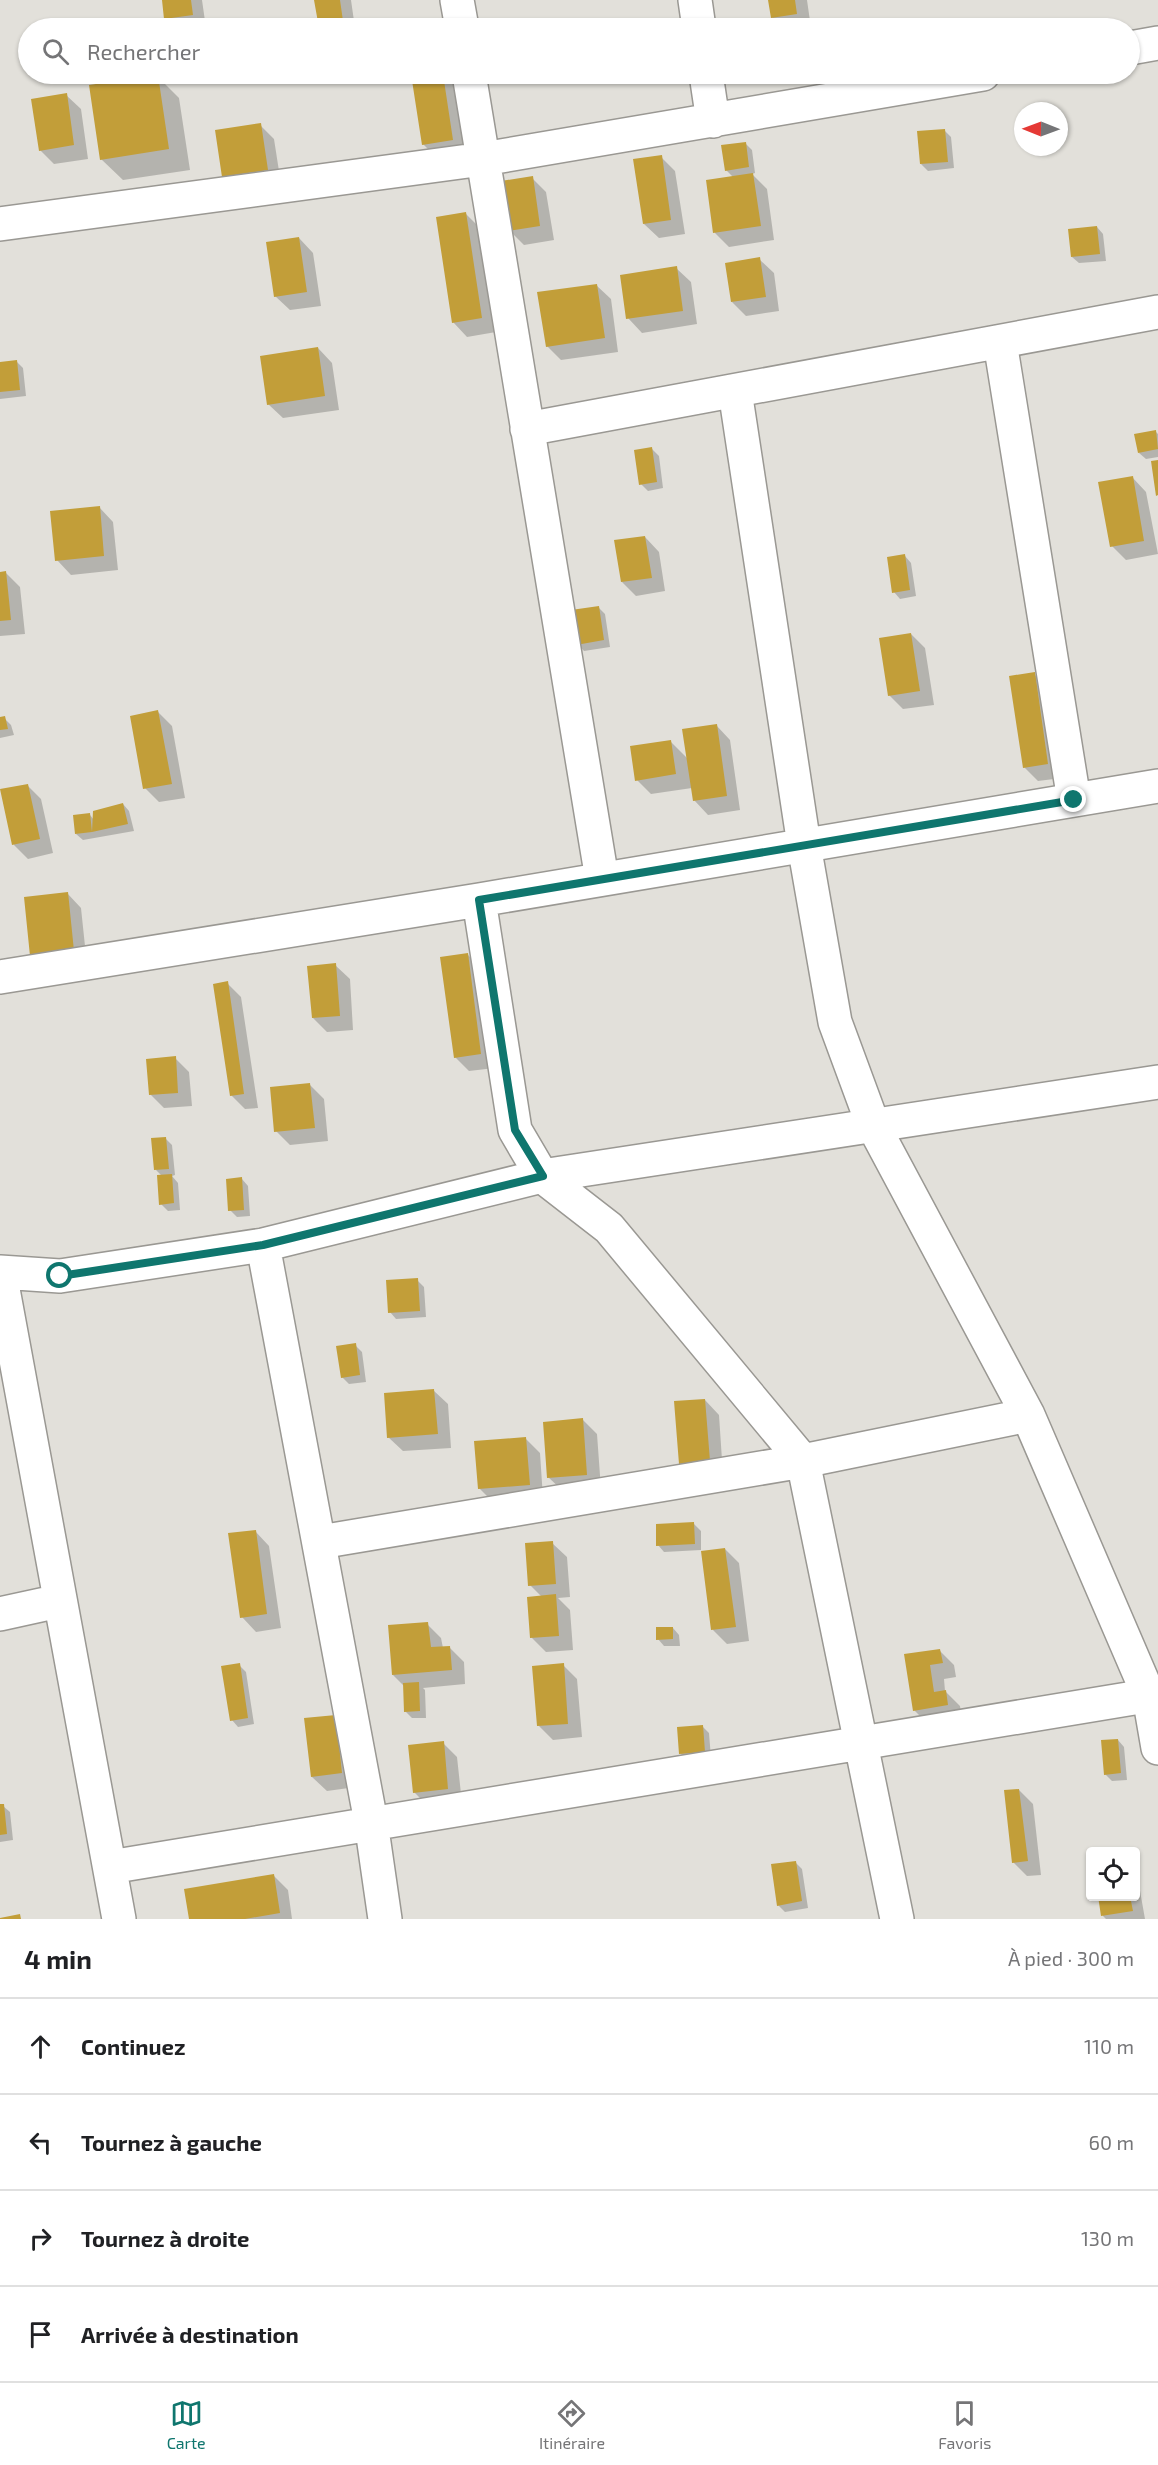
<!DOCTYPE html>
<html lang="fr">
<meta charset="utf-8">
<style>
:root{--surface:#fff;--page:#f2f2f2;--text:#202124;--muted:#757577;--line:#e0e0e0;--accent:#0f766e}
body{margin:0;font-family:"Exo 2",sans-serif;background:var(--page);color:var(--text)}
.controls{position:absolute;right:18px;bottom:18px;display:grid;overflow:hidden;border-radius:6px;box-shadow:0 2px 4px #0004}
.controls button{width:54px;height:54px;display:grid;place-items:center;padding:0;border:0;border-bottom:2px solid var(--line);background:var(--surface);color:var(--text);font:30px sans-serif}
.compass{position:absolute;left:1014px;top:102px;width:54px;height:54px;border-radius:50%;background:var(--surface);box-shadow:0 2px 4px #0004;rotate:271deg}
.stop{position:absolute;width:18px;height:18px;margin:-14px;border:4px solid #0f766e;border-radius:50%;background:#fff}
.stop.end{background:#0f766e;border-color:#fff;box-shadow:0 2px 6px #0008}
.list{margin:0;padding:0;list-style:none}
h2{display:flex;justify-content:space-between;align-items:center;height:78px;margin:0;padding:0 24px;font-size:26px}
h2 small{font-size:20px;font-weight:400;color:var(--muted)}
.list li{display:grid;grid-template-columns:39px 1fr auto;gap:18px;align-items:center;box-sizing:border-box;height:96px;padding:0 24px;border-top:2px solid var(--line)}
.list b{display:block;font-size:22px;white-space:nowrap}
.list em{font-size:20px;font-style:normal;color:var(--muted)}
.icon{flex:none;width:33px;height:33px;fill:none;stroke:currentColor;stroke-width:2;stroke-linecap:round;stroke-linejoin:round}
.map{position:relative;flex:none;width:1158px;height:1919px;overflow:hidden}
.search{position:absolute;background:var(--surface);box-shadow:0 2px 4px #0004;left:18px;right:18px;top:18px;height:66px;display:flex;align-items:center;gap:15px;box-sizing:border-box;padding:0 21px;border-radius:33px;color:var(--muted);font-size:22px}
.sheet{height:462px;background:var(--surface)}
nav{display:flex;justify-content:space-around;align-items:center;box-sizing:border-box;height:84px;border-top:2px solid var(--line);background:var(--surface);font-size:16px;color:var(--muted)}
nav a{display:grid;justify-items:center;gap:3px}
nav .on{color:var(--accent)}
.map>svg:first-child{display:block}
</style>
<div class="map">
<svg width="1158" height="1919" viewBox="0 0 1158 1919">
<rect width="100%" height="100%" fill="#e2e0da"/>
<path fill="#0003" d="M163,0H202L206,28H176L166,18Z
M316,0H351L355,28H320Z
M770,0H807L811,28H783L772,17Z
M971,20L978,28H948L947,23Z
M413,74H454L467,154L437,158L423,144Z
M158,77L179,98L190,170L123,180L101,159Z
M66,95L81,109L88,159L54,164L40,150Z
M260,125L274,139L281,184L237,191L223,177Z
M944,130L951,137L954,168L928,171L921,164Z
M745,143L752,150L755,173L752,174L767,189L774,240L729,247L715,233L707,182L734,178L726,170Z
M661,157L675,171L685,234L659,238L644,224Z
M532,178L546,192L554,240L524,245L510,231Z
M466,214L480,228L496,332L467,337L453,322Z
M1097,227L1103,234L1106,261L1079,263L1072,257Z
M299,238L313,253L321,306L290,310L275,296Z
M759,259L774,273L779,311L746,316L732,302Z
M676,268L691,282L697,324L642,333L628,318Z
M596,285L611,299L618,352L561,360L547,346Z
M318,348L332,363L339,410L283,418L268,404Z
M17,362L23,368L26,396L0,399V363Z
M1155,431L1158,434V457L1146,459L1139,453Z
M652,449L659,456L663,488L648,491L641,484Z
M1132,477L1146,492L1158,554L1126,560L1112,546Z
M99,507L113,522L118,570L71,575L57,560Z
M645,537L659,552L665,591L636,596L622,582Z
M905,556L911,563L916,596L900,599L894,592Z
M0,573H6L20,587L25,634L0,636Z
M598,607L605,614L610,647L584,651L578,644Z
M911,634L925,648L934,705L903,709L889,695Z
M1034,674L1048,688L1062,778L1038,781L1024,767Z
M158,712L172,726L185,798L159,802L145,788Z
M4,718L11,725L14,735L0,738V719Z
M716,725L730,740L740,810L708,815L694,800L692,788L651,794L637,780L671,742L688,759Z
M27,785L41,799L53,853L28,859L14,845Z
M123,804L129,811L134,831L83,840L76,834L90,815L94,820Z
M67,893L81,908L87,965L46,969Z
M468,955L482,969L495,1068L469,1071L455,1057Z
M335,965L350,979L353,1030L327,1032L313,1018Z
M227,983L241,997L258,1108L245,1109L231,1095Z
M175,1058L189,1072L192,1106L164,1108L150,1094Z
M310,1085L324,1099L328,1141L290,1145L276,1131Z
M166,1139L172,1145L175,1175L172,1176L178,1183L180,1210L168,1211L161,1204L163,1177L156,1170Z
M242,1179L248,1186L250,1216L237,1217L230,1210Z
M417,1280L424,1287L426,1317L396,1319L390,1312Z
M355,1345L362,1352L366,1382L349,1384L342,1377Z
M433,1390L448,1404L451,1448L403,1451L388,1437Z
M705,1400L719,1415L723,1475L694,1477L680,1463Z
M583,1420L597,1434L601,1489L563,1491L548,1477Z
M526,1439L540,1453L543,1498L493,1502L479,1488Z
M694,1524L701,1531V1550L664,1552L658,1545Z
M255,1531L269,1546L281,1628L256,1632L242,1617Z
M552,1543L567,1557L570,1597L558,1598L570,1610L573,1650L546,1652L532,1638L542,1597L530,1585Z
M725,1549L739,1563L749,1641L727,1644L713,1630Z
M427,1624L441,1638L443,1648L449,1647L464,1662L465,1684L423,1688L425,1690L426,1718H412L405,1711V1687L393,1675Z
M673,1628L679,1635L680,1646H664L658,1639Z
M940,1651L954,1665L956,1677L944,1679L945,1691L960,1706L962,1719L928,1724L914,1710L906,1656Z
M239,1665L246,1672L254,1724L238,1727L232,1720Z
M563,1665L577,1679L582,1737L553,1740L538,1725Z
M335,1716L356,1787L327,1791L312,1777Z
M703,1727L709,1733L711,1758L687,1760L680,1753Z
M1118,1740L1124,1747L1127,1780L1112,1781L1105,1774Z
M443,1743L457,1757L462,1803L428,1806L414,1792Z
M1019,1790L1033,1804L1041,1875L1027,1876L1013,1862Z
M0,1806H3L10,1812L13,1840L0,1842Z
M795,1862L802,1869L808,1908L785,1912L778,1905Z
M1136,1868L1145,1919H1106L1103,1916L1100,1896H1136Z
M274,1876L288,1890L292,1919H190Z"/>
<path fill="#c29e39" d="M162,0H191L193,15L164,19Z
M314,0H340L344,28H319Z
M768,0H795L797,14L771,18Z
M971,18L973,28H947L946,22Z
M411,74H443L453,140L422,145Z
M158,75L169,149L100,160L89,85Z
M67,93L74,145L39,151L31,99Z
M261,123L268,170L222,177L215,130Z
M945,129L948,162L920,164L917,131Z
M746,142L749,167L725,171L721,145Z
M662,155L671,220L643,224L633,159Z
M753,173L761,226L713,233L706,180Z
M533,176L540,226L508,231L501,181Z
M466,212L482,318L452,323L436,217Z
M1097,226L1100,254L1071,257L1068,229Z
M299,237L307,292L274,297L266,242Z
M760,257L766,297L731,302L725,263Z
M677,266L683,311L626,319L620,275Z
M597,284L605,338L546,347L537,292Z
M318,347L325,396L267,405L260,356Z
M17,360L20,390L0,392V362Z
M1156,430L1158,449L1138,453L1134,434Z
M652,447L657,482L639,485L634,450Z
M1158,460V495L1156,496L1151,461Z
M1133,476L1144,541L1110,547L1098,482Z
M100,506L104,556L55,561L50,511Z
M645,536L652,578L621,582L614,540Z
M905,554L910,590L892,593L887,557Z
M6,571L11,620L0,621V572Z
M599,606L604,640L576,645L571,610Z
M911,633L920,691L888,696L879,638Z
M1035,672L1048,764L1023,768L1009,676Z
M158,710L172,784L143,789L130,716Z
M5,716L8,729L0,730V717Z
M717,724L727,796L693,801L682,729Z
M671,740L676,774L635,781L630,746Z
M28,784L40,839L12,845L0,789Z
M123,803L128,824L92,832L93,811Z
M90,813L92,832L75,834L73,815Z
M68,892L74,951L30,956L24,897Z
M468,953L481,1054L454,1058L440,957Z
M336,963L340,1016L312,1018L307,966Z
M228,981L244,1094L230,1096L213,984Z
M176,1056L178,1093L149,1095L146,1059Z
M310,1083L315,1128L274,1132L270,1087Z
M166,1137L169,1169L154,1170L151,1138Z
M172,1174L174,1203L159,1205L157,1175Z
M242,1177L244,1210L228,1211L226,1179Z
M418,1278L420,1311L388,1313L386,1280Z
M356,1343L360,1375L341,1378L336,1346Z
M434,1389L438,1434L387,1438L384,1393Z
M705,1399L710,1461L679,1464L674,1401Z
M583,1418L587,1475L547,1478L543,1422Z
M526,1437L530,1485L478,1489L474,1441Z
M694,1522L695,1544L656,1546V1524Z
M256,1530L267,1614L240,1618L228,1533Z
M553,1541L556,1584L528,1586L525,1543Z
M725,1548L736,1627L711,1630L701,1551Z
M556,1594L559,1636L530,1638L527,1597Z
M428,1622L431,1647L450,1646L452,1670L392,1675L388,1625Z
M656,1627H673V1639L656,1640Z
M940,1649L943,1663L930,1665L934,1692L946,1690L948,1705L913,1711L904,1654Z
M240,1663L248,1718L230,1721L221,1666Z
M564,1663L568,1724L537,1726L532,1666Z
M419,1682L420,1711L404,1712L403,1683Z
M336,1715L342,1773L311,1777L304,1718Z
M703,1725L705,1752L679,1754L677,1727Z
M1118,1739L1121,1773L1104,1775L1101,1740Z
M444,1741L448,1789L413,1793L408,1745Z
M1019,1789L1028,1861L1012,1863L1004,1790Z
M0,1804H4L7,1834L0,1835Z
M796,1861L802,1901L777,1906L771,1864Z
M274,1874L280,1913L245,1919H189L184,1889Z
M1098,1896H1130L1133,1911L1101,1916Z
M20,1914L21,1919H0V1918Z"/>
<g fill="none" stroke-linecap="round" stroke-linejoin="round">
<defs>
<path id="minor" d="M457,0L462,28
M695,0L699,28
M1130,48L1158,43
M469,74L602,879
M706,74L713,121
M0,224L483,159L983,74
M1000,342L1074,800
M735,391L804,845L835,1022L873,1125L1028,1415L1149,1696L1158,1748
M527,429L1158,312
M479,900L515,1130L542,1176L609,1228L803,1461L897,1919
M0,977L479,900L1158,786
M263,1245L371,1822L385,1919
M0,1272L60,1276L263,1245L542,1176L1158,1082
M0,1273L119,1919
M320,1542L803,1461L1028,1415
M0,1614L59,1601
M110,1867L1158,1694"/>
</defs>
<use href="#minor" stroke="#9a9893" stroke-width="36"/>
<use href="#minor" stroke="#fff" stroke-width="33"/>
</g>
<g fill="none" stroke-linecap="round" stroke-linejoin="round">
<path stroke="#0f766e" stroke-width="8" d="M60,1276L263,1245L543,1176L515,1130L479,900L1074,800"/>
</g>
</svg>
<div class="controls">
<button><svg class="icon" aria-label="locate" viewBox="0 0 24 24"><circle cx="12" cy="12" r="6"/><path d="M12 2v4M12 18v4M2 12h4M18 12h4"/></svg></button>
</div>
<svg class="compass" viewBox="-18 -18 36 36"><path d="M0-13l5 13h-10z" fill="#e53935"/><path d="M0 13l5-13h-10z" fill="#757577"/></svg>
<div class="stop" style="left:60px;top:1276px"></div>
<div class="stop end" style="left:1074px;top:800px"></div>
<div class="search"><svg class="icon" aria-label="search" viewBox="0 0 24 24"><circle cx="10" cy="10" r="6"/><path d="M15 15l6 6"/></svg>Rechercher</div>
</div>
<section class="sheet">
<h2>4 min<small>À pied · 300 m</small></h2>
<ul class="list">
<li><svg class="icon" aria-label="ahead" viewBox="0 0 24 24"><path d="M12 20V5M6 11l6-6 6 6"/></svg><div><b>Continuez</b></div><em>110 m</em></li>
<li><svg class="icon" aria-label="left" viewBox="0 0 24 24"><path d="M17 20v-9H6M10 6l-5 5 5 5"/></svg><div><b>Tournez à gauche</b></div><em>60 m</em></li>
<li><svg class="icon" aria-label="right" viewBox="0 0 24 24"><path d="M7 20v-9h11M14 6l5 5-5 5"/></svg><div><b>Tournez à droite</b></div><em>130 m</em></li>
<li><svg class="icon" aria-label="arrive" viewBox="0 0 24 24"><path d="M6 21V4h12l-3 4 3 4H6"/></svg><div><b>Arrivée à destination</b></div></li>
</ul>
</section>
<nav>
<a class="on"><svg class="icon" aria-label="map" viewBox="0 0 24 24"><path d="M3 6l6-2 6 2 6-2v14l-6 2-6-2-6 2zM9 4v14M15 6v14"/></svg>Carte</a>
<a><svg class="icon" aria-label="directions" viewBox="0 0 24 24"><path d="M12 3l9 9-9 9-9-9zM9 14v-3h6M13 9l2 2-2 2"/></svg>Itinéraire</a>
<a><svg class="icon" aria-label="saved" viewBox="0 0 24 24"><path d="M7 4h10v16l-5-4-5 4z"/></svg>Favoris</a>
</nav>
